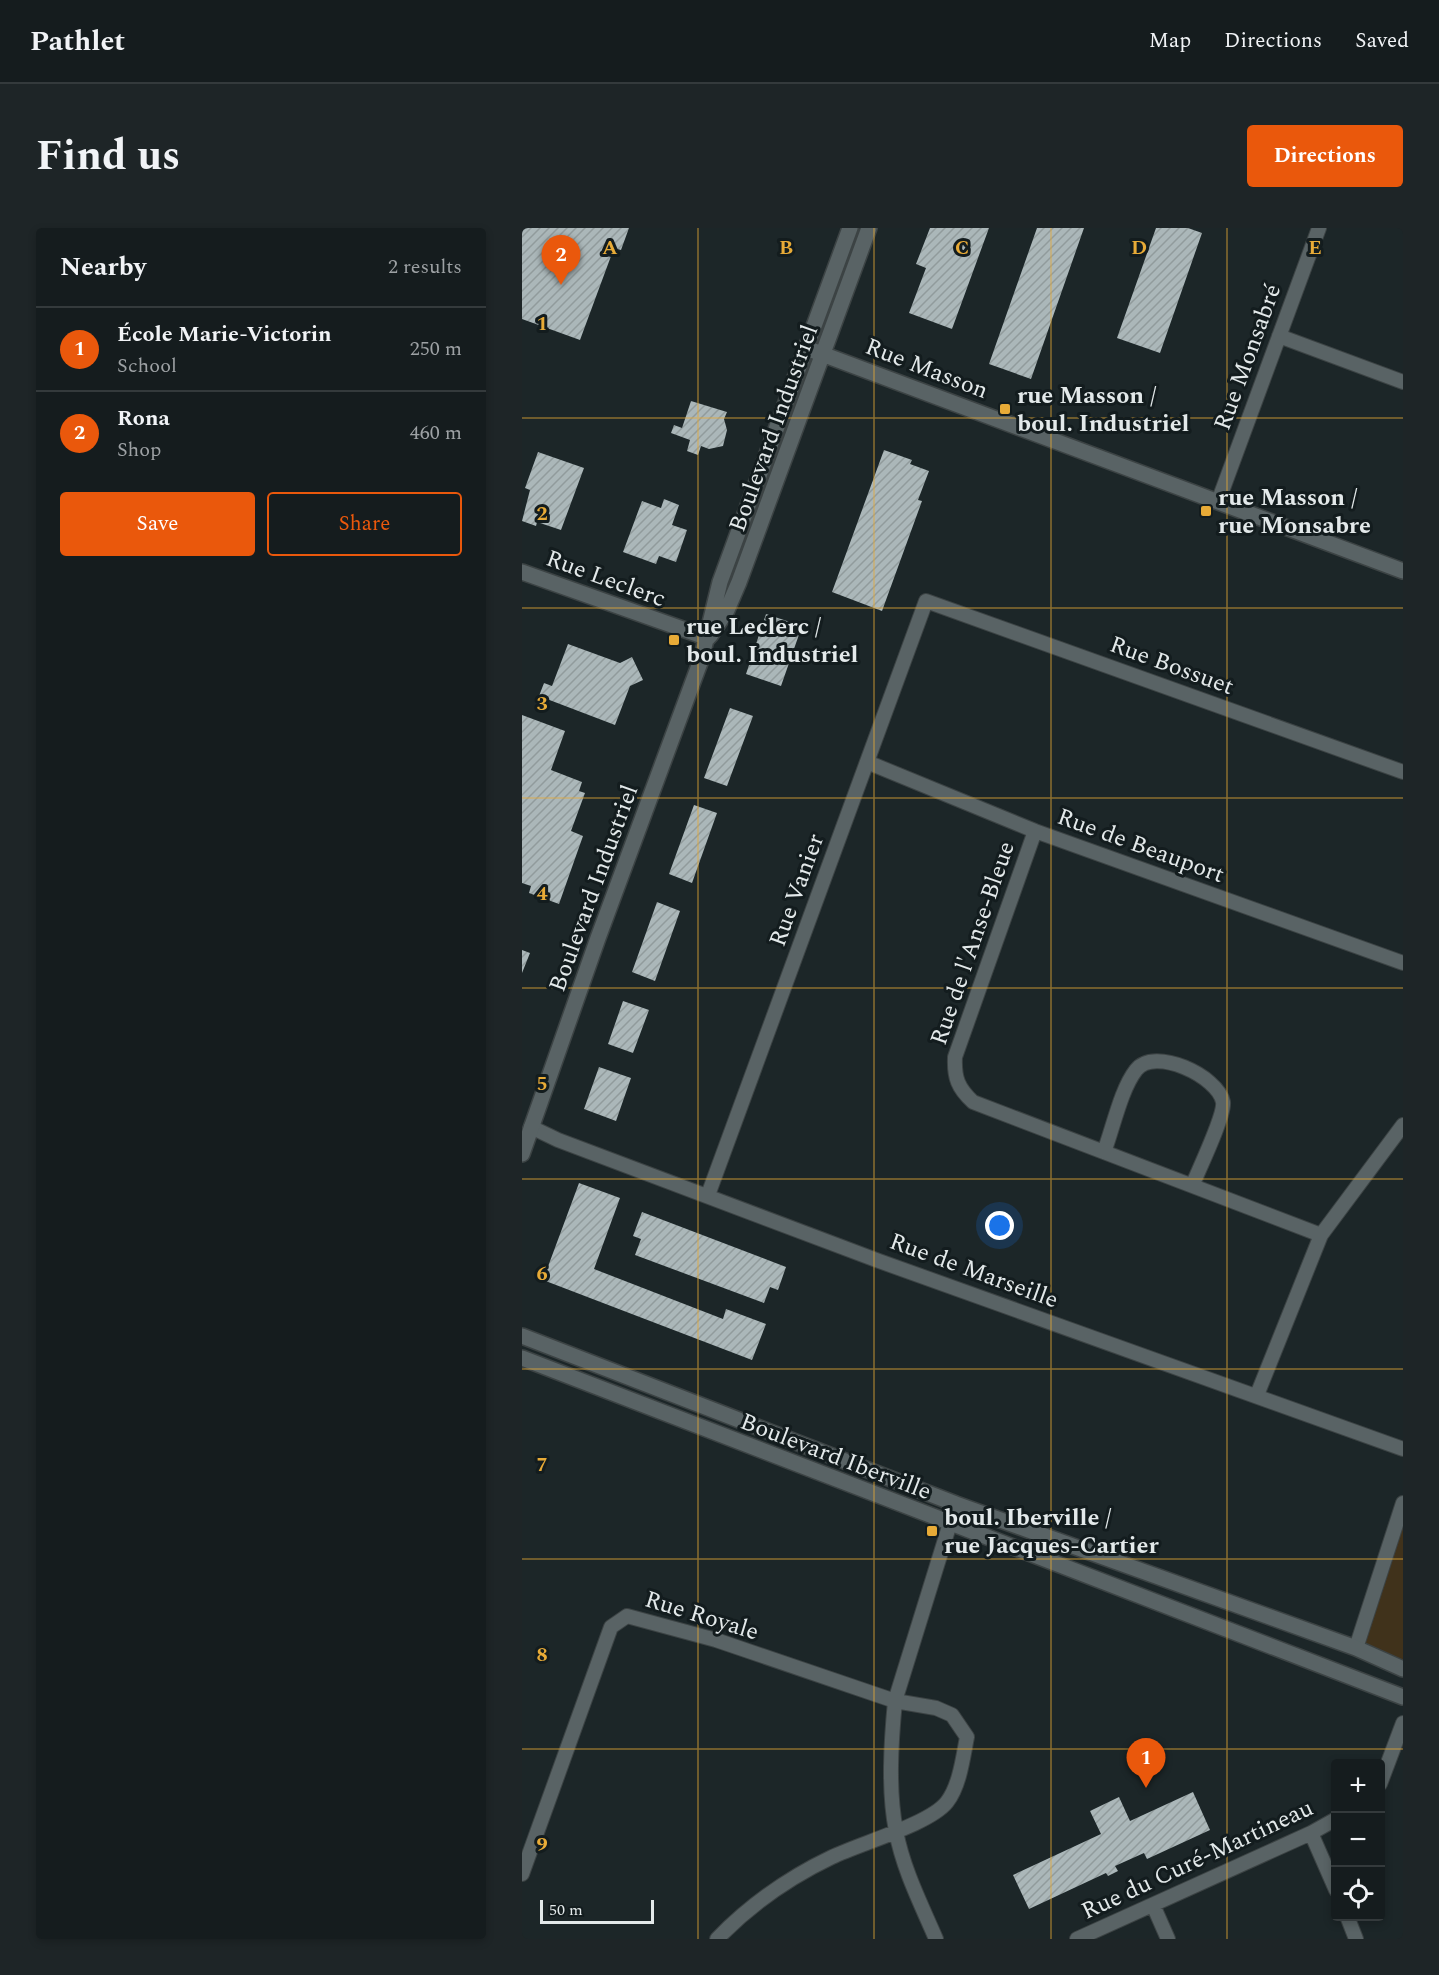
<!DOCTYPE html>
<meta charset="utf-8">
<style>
:root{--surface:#151c1e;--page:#1e2527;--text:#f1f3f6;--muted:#9da1a4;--line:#343a3c;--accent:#ea580c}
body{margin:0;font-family:Spectral,serif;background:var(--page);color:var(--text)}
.controls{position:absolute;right:18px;bottom:18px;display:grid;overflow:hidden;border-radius:6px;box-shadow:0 3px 9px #0003}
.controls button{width:54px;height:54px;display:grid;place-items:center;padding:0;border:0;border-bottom:2px solid var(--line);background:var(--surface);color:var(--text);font:30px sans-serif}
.scale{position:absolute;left:18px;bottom:15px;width:114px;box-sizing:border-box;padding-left:6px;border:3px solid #e3e9ea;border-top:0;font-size:16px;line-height:21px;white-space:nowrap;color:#e3e9ea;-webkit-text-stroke:4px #131c1e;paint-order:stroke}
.you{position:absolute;left:478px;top:998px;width:21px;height:21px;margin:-15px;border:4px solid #fff;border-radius:50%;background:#1a73e8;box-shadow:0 0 0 9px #1a73e833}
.badge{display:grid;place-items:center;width:39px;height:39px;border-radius:50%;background:var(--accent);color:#fff;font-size:20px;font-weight:700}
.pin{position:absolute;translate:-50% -50px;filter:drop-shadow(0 2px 3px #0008)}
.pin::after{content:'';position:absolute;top:32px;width:21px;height:18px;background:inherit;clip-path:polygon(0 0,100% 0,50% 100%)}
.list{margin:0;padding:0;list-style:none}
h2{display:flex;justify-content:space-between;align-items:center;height:78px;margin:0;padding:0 24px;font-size:26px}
h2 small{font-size:20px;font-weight:400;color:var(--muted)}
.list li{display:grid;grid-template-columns:39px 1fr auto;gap:18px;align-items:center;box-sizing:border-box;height:84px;padding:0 24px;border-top:2px solid var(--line)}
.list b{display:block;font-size:22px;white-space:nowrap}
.list p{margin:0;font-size:20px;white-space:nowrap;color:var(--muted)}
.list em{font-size:20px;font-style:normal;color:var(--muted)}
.actions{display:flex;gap:12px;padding:18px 24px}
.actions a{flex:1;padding:14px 0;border:2px solid var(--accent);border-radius:6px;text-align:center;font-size:21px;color:var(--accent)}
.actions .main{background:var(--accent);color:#fff}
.icon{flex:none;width:33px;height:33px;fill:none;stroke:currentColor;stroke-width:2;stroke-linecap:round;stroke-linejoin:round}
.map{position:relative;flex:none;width:881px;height:1711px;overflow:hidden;border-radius:6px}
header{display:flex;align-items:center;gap:36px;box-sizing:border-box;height:84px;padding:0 30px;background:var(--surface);border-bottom:2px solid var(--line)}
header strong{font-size:28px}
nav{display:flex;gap:33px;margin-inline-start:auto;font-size:21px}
.intro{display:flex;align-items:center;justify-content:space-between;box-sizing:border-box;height:144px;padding:0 36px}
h1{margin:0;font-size:42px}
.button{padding:15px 27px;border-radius:6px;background:var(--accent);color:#fff;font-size:21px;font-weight:700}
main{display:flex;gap:36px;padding:0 36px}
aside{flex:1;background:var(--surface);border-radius:6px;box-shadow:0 3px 9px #0003}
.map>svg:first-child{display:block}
</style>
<header>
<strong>Pathlet</strong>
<nav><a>Map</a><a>Directions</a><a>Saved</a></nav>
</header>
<div class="intro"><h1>Find us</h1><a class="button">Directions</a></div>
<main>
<aside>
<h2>Nearby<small>2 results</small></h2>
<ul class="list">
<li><span class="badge">1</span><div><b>École Marie-Victorin</b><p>School</p></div><em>250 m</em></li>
<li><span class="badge">2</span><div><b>Rona</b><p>Shop</p></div><em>460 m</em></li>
</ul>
<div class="actions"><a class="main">Save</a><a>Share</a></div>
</aside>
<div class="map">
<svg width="881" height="1711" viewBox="0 0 881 1711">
<defs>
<pattern id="building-hatch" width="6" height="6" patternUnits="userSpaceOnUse" patternTransform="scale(1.5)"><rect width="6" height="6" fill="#abb7b9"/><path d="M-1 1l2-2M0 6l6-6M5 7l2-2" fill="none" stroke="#919b9c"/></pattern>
</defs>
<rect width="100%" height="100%" fill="#1c2628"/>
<path fill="#40321b" d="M881,1275V1441L834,1420Z"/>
<path fill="url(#building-hatch)" d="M0,0H107L99,22L92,20L58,112L0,91Z
M408,0H467L430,101L387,85L404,40L394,36Z
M515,0H562L509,151L467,136Z
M634,0H666L680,5L638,125L595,110Z
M169,173L205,184L202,191L205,202L201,218L187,221L179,218L176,227L165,223L168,212L149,205L152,197L160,200Z
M362,222L390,232L388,236L407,243L396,272L400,273L360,383L310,364Z
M16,224L62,240L39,302L15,294L14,298L0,293L8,262L3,260Z
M142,271L157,277L150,297L165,302L154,334L137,328L134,336L101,324L120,273L139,280Z
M244,386L280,398L259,458L224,446Z
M46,416L98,435L110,429L121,452L108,458L93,497L17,468L22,455L30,458Z
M208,480L231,488L205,558L182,550Z
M0,487L43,503L29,542L60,554L57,563L63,565L49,603L61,608L37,676L7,665L9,658L0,655Z
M172,577L195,585L170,655L147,646Z
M135,674L158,683L133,753L110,744Z
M0,722L8,725L0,745Z
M101,773L127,782L111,825L86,816Z
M77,839L109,850L94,893L62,881Z
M57,955L98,970L72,1041L201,1091L204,1081L244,1096L230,1132L21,1052Z
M120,984L264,1039L256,1062L248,1059L242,1075L113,1027L119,1011L111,1008Z
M671,1564L688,1602L625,1631L622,1625L593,1638L596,1643L586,1648L584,1645L507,1681L491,1647L579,1606L568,1583L597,1569L608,1593Z"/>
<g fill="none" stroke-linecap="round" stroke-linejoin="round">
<defs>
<path id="street" d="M757,108L881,154
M696,274L797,0
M345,534L513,603L881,735
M513,603L433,829C432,850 436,860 451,874L799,1007
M9,899L36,912L357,1033L881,1221
M582,924C591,900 599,861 614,842C632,818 696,848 701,874C703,887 677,941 671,956
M186,967L404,373L881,544
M735,1167L799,1007L881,897
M834,1420L881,1275
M858,1556L881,1495
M789,1605L814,1662
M0,1646L89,1399L105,1388L194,1412L373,1473L414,1480L430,1487L445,1509C441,1529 438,1557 425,1574C408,1596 339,1615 310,1629C268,1649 227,1678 195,1711
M631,1677L646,1711
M825,1688L834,1711
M414,1711C399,1676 381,1641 374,1603C366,1562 369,1515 373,1473L434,1276
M555,1711L789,1605L814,1591"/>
<path id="secondary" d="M284,120L881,343
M0,344L186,410
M188,408L205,382L217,354L347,0
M0,926L76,710L179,432L198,354L328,0
M0,1108L434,1276L834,1420L881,1441
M0,1130L881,1469"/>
</defs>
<use href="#street" stroke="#3c4344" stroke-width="16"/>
<use href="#secondary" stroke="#3c4344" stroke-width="18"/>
<use href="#street" stroke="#596365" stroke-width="14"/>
<use href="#secondary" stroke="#596365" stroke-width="15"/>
</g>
<path fill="none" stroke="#e8ab37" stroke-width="1.5" stroke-opacity="0.55" d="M176,0V1711M352,0V1711M529,0V1711M705,0V1711M0,190H881M0,380H881M0,570H881M0,760H881M0,951H881M0,1141H881M0,1331H881M0,1521H881"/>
<g fill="#e8ab37" stroke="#131c1e" stroke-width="2">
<rect x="477" y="175" width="12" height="12" rx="3"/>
<rect x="678" y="277" width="12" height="12" rx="3"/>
<rect x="146" y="406" width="12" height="12" rx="3"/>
<rect x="404" y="1297" width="12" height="12" rx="3"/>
</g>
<g text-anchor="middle" stroke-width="6" stroke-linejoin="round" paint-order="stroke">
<g font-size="24" fill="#e3e9ea" stroke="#131c1e">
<text transform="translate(725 129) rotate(-70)" y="8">Rue Monsabré</text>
<text transform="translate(405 140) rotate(21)" y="8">Rue Masson</text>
<text transform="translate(251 200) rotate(-70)" y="8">Boulevard Industriel</text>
<text transform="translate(84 350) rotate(20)" y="8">Rue Leclerc</text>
<text transform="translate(650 437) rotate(20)" y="8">Rue Bossuet</text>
<text transform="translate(619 617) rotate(20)" y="8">Rue de Beauport</text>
<text transform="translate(71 660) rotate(-70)" y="8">Boulevard Industriel</text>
<text transform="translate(274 662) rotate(-70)" y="8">Rue Vanier</text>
<text transform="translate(450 715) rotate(-71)" y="8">Rue de l'Anse-Bleue</text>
<text transform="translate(452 1042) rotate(20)" y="8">Rue de Marseille</text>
<text transform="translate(314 1228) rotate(21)" y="8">Boulevard Iberville</text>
<text transform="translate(180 1387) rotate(17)" y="8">Rue Royale</text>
<text transform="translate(675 1631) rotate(-25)" y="8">Rue du Curé-Martineau</text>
</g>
<g font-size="24" font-weight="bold" fill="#e3e9ea" stroke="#131c1e" text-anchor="start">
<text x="495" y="175">rue Masson /<tspan x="495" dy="28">boul. Industriel</tspan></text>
<text x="696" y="277">rue Masson /<tspan x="696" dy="28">rue Monsabre</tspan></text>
<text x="164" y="406">rue Leclerc /<tspan x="164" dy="28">boul. Industriel</tspan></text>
<text x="422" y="1297">boul. Iberville /<tspan x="422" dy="28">rue Jacques-Cartier</tspan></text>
</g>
</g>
<g font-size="20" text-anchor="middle" font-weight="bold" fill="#e8ab37" stroke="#131c1e" stroke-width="6" stroke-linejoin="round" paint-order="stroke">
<text x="88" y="26">A</text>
<text x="264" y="26">B</text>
<text x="440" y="26">C</text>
<text x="617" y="26">D</text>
<text x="793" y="26">E</text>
<text x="20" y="102">1</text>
<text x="20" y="292">2</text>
<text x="20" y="482">3</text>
<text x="20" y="672">4</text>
<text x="20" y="862">5</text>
<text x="20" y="1052">6</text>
<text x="20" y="1243">7</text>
<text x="20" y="1433">8</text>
<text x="20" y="1623">9</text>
</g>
</svg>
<div class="controls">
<button>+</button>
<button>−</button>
<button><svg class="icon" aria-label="locate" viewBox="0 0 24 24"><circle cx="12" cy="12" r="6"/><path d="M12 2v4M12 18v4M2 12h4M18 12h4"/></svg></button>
</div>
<div class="scale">50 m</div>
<div class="you"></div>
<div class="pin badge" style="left:624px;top:1560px">1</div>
<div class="pin badge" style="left:39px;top:57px">2</div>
</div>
</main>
